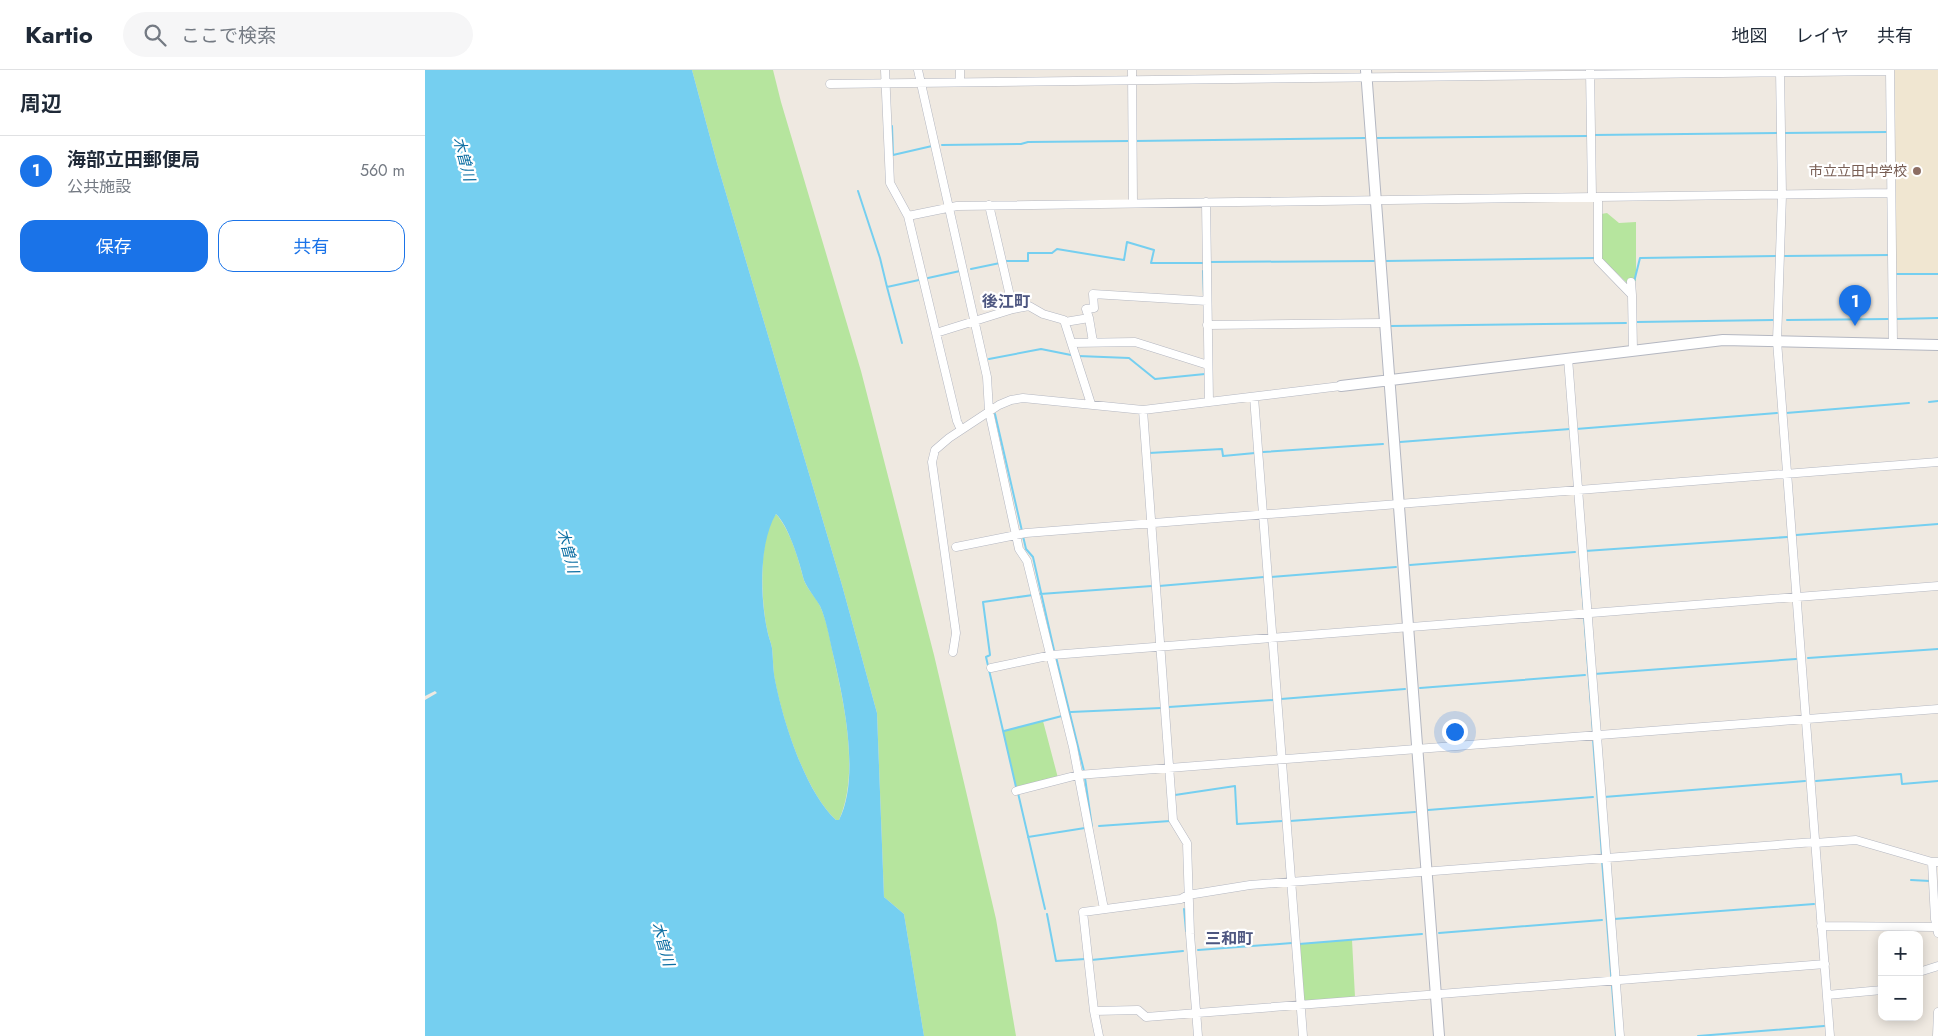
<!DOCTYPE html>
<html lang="ja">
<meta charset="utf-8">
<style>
:root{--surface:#fff;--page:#f6f6f7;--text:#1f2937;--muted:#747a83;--line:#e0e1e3;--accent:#1a73e8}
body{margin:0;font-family:Jost,"Noto Sans JP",sans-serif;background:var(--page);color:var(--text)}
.controls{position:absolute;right:15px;bottom:15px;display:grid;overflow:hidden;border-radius:10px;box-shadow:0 2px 12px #0003}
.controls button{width:45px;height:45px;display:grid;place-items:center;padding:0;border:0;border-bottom:1px solid var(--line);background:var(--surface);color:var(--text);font:25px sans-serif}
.you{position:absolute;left:1029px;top:661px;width:18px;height:18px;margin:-12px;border:4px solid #fff;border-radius:50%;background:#1a73e8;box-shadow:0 0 0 8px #1a73e833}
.badge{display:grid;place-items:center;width:32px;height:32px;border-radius:50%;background:var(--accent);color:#fff;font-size:16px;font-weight:700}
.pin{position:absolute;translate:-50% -41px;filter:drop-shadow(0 1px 2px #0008)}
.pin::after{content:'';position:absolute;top:26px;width:18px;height:15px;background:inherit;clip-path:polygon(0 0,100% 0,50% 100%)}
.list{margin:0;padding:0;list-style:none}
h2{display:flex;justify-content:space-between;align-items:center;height:65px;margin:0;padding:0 20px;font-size:21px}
h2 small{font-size:16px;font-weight:400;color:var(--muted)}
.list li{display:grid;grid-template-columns:32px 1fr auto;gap:15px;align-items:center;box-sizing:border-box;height:70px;padding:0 20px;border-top:1px solid var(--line)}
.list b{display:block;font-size:19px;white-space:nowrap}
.list p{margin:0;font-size:16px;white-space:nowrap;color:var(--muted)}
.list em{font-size:16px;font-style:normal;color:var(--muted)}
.actions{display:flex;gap:10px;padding:15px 20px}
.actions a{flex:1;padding:11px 0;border:1px solid var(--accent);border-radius:15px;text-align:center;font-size:18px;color:var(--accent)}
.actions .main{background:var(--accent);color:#fff}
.icon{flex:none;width:28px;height:28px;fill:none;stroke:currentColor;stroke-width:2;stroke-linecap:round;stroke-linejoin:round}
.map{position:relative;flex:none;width:1513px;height:966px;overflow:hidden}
header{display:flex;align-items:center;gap:30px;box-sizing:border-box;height:70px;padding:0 25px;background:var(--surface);border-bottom:1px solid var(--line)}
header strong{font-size:24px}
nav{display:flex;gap:28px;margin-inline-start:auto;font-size:18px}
.search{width:350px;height:45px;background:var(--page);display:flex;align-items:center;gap:12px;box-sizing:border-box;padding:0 18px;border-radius:28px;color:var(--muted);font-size:19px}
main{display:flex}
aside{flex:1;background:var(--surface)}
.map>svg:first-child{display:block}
</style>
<header>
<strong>Kartio</strong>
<div class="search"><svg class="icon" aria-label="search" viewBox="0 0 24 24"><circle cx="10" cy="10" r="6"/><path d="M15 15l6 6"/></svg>ここで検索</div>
<nav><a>地図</a><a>レイヤ</a><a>共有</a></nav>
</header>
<main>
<aside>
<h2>周辺<small></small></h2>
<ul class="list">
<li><span class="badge">1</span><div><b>海部立田郵便局</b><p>公共施設</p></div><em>560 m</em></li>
</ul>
<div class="actions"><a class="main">保存</a><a>共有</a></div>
</aside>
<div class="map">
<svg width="1513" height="966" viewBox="0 0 1513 966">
<rect width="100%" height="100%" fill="#efe9e1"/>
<path fill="#f0e6d1" d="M1470,0H1513V203H1471Z"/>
<path fill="#b6e59e" d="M267,0H348L356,32L436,301L509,585L571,849L591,966H499L479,844L459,827L452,643L417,515L292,93Z
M1182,143L1194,153L1211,152V211L1204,210L1202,213L1176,188V144Z
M351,444C365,460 373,487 378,507C380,517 391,527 395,536C402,551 405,569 408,584C419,633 435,703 414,750H411C380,722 356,646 349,605C348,596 348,587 347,578C346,572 343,566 342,559C336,532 333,466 351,444Z
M618,651L633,708L591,717L578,661Z
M927,870L930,927L878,931L874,874Z"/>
<path fill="#75cff0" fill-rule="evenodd" d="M0,0H267L292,93L417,515L452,643L459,827L479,844L499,966H0V630L12,623L10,621L0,626ZM351,444C363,455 374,490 378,507C380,516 390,527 395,536C401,549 404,566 407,580C418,626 436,707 414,750H411C380,722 356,646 349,604C348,596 348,587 347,578C346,572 343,566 342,559C335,527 334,472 351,444Z
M1176,790H1178L1192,966H1190Z"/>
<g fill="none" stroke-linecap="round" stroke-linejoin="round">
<path stroke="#75cff0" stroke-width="2" d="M467,56L468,85L507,76
M1358,63L1463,62
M1168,65L1353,63
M952,68L1163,66
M710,71L940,68
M517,75L596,74L603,72L705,71
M433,121L455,188L462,217
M1360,186L1465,185
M580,191H603V183H627L632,179L699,190L702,172L729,180L726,193H779
M961,191L1170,188
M784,192L949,191
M546,199L575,193
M778,201L779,226
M1470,204H1513
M503,208L535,201
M1209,212L1215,188L1351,186
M1471,249L1513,248
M1362,250L1464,249
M1212,252L1348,250
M966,256L1201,253
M477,273L462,217L494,210
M653,286L704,288L730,309L780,304
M564,289L616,279L646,285
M1504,332L1513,331
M1361,343L1484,333
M570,344L597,461
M1151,359L1352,343
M975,372L1145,359
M838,382L958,374
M724,383L797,379L798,386L830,383
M1371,465L1513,454
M598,466L601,479L608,487L629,580
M1160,481L1362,467
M985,495L1150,482
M846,507L971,497
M1156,508L1159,540
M734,516L839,507
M615,524L727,516
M1159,545L1168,663
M631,587L659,701
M1383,588L1513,579
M1169,604L1371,589
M995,618L1160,605
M856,629L980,619
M744,637L848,630
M646,642L736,638
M579,661L637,646
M1168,669L1177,786
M660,708L667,757
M1391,711L1476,704L1477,714L1513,711
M591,717L561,587L565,585L558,532L608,525
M593,723L620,839
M750,725L810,716L812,754L858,751
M1179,727L1380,711
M1003,740L1168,727
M865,751L990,742
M674,756L745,751
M603,767L660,758
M1486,810L1505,811
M759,839L761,861
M622,844L631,891L660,889
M1189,849L1389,834
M1014,863L1177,850
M874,874L997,864
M773,880L867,873
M666,890L758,881
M1273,966L1399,956"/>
<defs>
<path id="street" d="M460,0L465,113L483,146L532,351L536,360
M493,0L562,307L564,341L594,479L602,491L648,677L679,839
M535,0V12
M707,0L708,132
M1165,0L1167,127
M1355,0L1357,125L1352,271L1405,966
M1465,0L1468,274
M405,14L1465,1
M1173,127V190L1207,225L1208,281
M781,132L784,332
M564,135L588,239L604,236L618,244L639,250L666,334
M483,146L532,136L1466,123
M1206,212L1207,225
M664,248L668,272
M640,252L664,248L661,239L669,238L668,224L782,231
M782,255L959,253
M511,263L588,239
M647,273L710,272L783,295
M1143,288L1195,966
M829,327L878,966
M718,340L748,750L762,773L765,864L773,966
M531,477L601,463L1513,392
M528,582L531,563L507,392L510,380L524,368L574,335L586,330L598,328L718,340L916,316
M566,598L627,585L1513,516
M591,721L653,705L1513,639
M1390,773L1431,770L1507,792H1513
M1507,792L1510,849L1513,863
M1396,856L1511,857
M1494,902L1513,896
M1402,925L1457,920
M669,941L713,940L721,947L1400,894
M674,966L669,941L658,842L756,829L763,825L825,815L1390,772
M1512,966L1513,942"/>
<path id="secondary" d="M941,0L1014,966
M916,316L1298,270L1513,275"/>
</defs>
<use href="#street" stroke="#b4b7c1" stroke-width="9"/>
<use href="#secondary" stroke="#b4b7c1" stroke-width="12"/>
<use href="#street" stroke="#fff" stroke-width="8"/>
<use href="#secondary" stroke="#fff" stroke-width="10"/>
</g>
<circle fill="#8d6e63" stroke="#fff" stroke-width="2" cx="1492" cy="101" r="5"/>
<g text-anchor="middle" stroke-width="4.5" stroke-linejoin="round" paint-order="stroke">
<g font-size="14" fill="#785e54" stroke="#fff" text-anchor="end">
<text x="1482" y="106">市立立田中学校</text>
</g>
<g font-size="15" font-style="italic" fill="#0d6fa3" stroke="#fff">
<text transform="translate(39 89) rotate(75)" y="5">木曽川</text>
<text transform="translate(143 481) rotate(75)" y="5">木曽川</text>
<text transform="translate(238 874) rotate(74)" y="5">木曽川</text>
</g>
<g font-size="16" font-weight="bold" fill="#4d5680" stroke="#fff">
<text x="581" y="237">後江町</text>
<text x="804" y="874">三和町</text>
</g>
</g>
</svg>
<div class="controls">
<button>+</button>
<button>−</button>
</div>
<div class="you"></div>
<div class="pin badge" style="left:1430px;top:256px">1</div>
</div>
</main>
